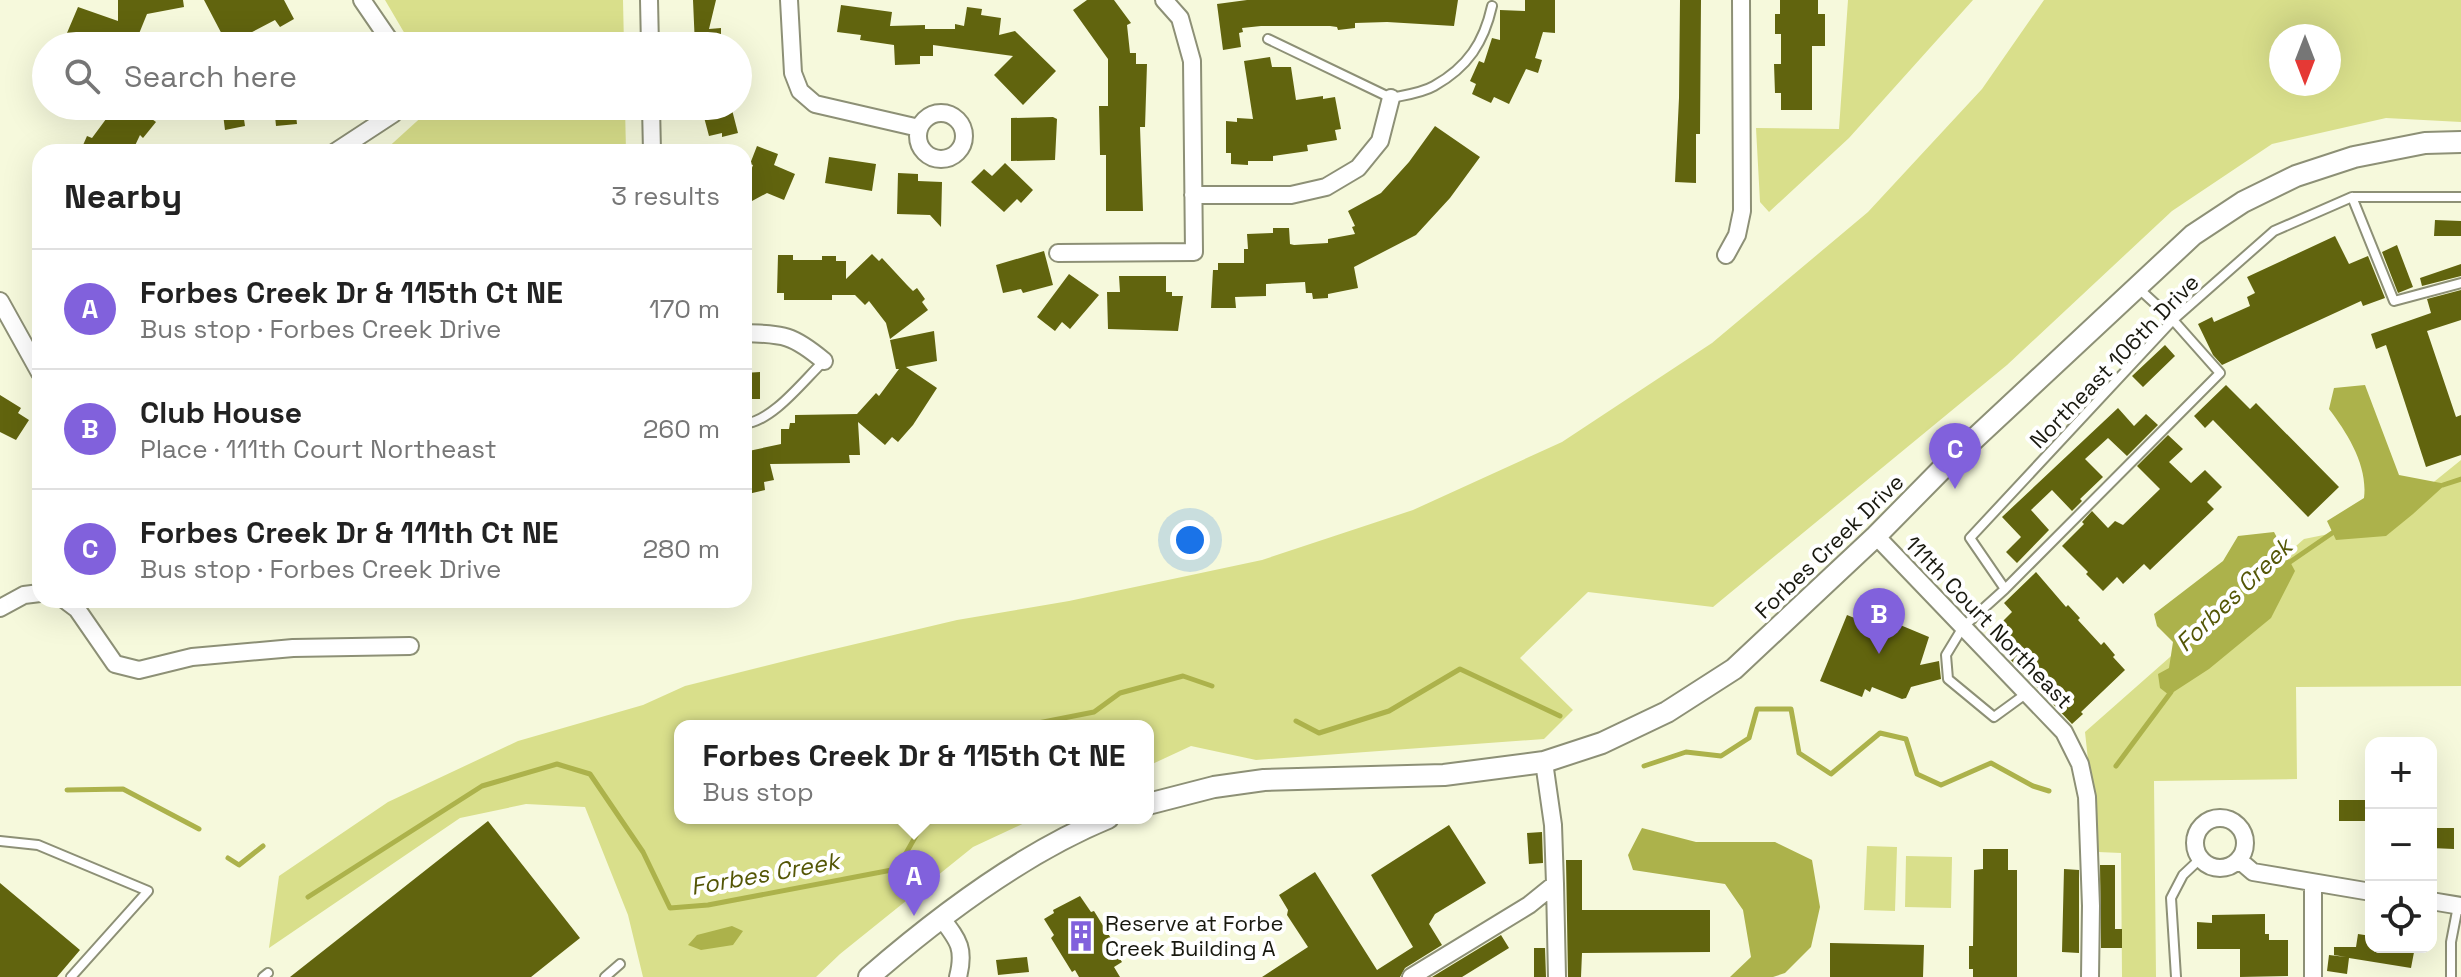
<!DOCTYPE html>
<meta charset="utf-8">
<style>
:root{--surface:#fff;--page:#f2f2f2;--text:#222;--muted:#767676;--line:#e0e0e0;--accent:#8161dc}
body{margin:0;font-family:"Space Grotesk",sans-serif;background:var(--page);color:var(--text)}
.controls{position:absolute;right:24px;bottom:24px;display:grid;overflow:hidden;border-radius:16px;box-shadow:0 8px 32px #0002}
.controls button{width:72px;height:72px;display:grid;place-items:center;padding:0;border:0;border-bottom:2px solid var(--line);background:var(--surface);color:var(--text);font:40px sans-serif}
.compass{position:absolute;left:2269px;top:24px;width:72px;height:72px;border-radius:50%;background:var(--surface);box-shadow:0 8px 32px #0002;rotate:180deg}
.you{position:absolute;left:1190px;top:540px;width:28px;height:28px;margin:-20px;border:6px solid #fff;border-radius:50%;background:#1a73e8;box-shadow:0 0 0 12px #1a73e833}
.badge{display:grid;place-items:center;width:52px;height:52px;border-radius:50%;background:var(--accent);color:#fff;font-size:26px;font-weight:700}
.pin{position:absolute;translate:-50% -66px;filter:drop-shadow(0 2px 4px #0008)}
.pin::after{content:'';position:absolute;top:42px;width:28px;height:24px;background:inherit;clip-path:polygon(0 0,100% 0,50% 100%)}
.popup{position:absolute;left:674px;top:720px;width:480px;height:104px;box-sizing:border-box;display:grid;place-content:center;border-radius:16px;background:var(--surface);filter:drop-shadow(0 2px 6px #0005);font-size:26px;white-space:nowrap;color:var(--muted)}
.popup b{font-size:30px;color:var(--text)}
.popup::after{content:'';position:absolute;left:50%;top:100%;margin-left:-16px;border:16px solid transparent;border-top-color:var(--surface)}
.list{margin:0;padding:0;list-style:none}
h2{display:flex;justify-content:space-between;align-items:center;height:104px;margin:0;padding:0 32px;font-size:34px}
h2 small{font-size:26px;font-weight:400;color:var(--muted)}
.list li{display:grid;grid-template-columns:52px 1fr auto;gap:24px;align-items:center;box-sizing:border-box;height:120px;padding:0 32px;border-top:2px solid var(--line)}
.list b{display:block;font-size:30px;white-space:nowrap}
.list p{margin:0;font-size:26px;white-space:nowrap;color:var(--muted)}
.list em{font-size:26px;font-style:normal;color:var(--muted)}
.icon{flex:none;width:44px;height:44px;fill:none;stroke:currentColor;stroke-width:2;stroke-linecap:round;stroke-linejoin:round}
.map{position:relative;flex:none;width:2461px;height:977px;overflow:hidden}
.search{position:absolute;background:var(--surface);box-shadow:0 8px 32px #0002;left:32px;top:32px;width:720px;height:88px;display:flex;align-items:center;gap:20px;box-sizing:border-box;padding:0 28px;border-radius:44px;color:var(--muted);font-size:30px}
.panel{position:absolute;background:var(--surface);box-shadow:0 8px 32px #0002;left:32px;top:144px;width:720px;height:464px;border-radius:24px}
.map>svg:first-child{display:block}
</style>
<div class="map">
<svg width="2461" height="977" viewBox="0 0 2461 977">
<rect width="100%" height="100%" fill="#f6f9dc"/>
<path fill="#d9df8b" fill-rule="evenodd" d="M385,0H623L624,46H412Z
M1848,0H1973L1849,138L1769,212L1760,202L1756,128L1839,129Z
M2044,0H2461V122L2386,118L2272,144L2172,211L2007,365L1713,607L1588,592L1520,658L1573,710L1544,739L1256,760L1191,746L1148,766V726H680V818H1035L973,847L840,954L816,977H643L628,915L585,807L526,804L460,818L269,948L279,876L388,802L518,741L643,705L685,686L809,655L957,620L1069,601L1262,560L1413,510L1562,442L1712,343L1868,212L1982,89ZM2281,36H2329V84H2281Z
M429,106H625L626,152H383L427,112Z
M2461,460V686L2296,687L2297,779L2154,781L2156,977H2122L2121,853L2098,852L2085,732L2304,539L2383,523Z
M1867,846L1897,847L1895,911L1864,910Z
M1906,856L1952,857L1951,908L1905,907Z"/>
<path fill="#acb24b" d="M2365,385L2399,475L2446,484L2413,514L2386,536L2336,540L2327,521L2364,498C2368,466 2348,434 2329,409L2334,388Z
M2274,532L2295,571L2271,618L2209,669L2169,695L2160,688L2158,674L2169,668L2173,642L2157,626L2154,614L2223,561L2238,536Z
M1642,828L1696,842H1775L1812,860L1820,907L1811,947L1785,973L1773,977H1730L1751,957L1743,910L1725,884L1633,870L1628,855Z
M732,926L743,931L733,945L701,950L688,945L697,935Z"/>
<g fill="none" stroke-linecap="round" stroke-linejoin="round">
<path stroke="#acb24b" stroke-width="5" d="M2443,485L2461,479
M2287,564L2338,529
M1296,721L1319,733L1389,711L1460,669L1560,716
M1023,726L1094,712L1120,693L1183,676L1212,686
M1644,766L1686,752L1721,756L1749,738L1757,709H1791L1799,753L1831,774L1880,733L1906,739L1917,774L1941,785L1991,763L2033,786L2049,791
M2116,766L2171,692
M67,790L123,789L199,829
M228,858L239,865L263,846
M308,897L482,786L557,764L590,774L643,852L670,908L708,905L897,869L926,818"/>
</g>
<path fill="#61640e" d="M118,0H183L184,7L147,14L134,46H77L64,40L78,7L118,21Z
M204,0H284L294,19L280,27L275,20L237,40L235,37L226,42Z
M693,0H716L709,29L721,28V46H695Z
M1087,0H1114L1131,23L1127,25L1130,53H1136V64H1147L1145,127H1140L1143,211H1106V155H1100L1099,106H1108V59L1073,10Z
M1247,0H1458L1454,26L1387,22L1355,23V28L1338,30L1337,27L1330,26H1261L1242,28L1243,32L1239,33L1241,47L1223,50L1217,4Z
M1525,0H1555V33L1543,32L1535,58L1542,60L1538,73L1526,69L1509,104L1494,97L1491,103L1472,94L1476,84L1470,81L1479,61L1484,63L1492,38L1500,40V10L1525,11Z
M1680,0H1701L1700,134H1696V183L1675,182L1679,98Z
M1780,0H1818V14H1825V46H1812V110H1781V93H1775L1774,64H1781V34H1775V14H1780Z
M841,5L892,12L890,26L925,25V29H955V24L964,26L967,7L982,9L981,15L1001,18L999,35L1015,31L1056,71L1023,105L994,75L1013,56L933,45V56H920V64L895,65L894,45L860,40L861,35L837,32Z
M1270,57L1272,67H1291L1296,100L1323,96V99L1335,97L1341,129L1335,130L1337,140L1307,145L1308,151L1273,156V161H1248V165L1231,164V153H1226V121L1237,122V118L1253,119L1244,61Z
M112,106H151L145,114L156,122L143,138L140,135L132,152H80L87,136L92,138L112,111Z
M222,106H242L245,126L225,130Z
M274,106H295L297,124L276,126Z
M701,106H731L738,133L722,137V133L709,136Z
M1053,117L1057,119L1055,160L1011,161V118Z
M1435,126L1480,157L1450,198L1416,235L1354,267L1358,288L1328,294V298L1313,299L1312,293H1306L1305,282L1266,284V296L1235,297L1236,308H1211L1213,270H1218V263H1244V249H1248L1247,234L1273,233V228H1289L1290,244L1294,245L1328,243V239L1355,234L1352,227L1355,226L1348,211L1381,193L1409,162Z
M757,146L778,154L774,165L795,174L784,200L767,193L752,201L744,198V189L753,165L750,164Z
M829,157L876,164L872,191L825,183Z
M1005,163L1033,190L1021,203L1017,199L1004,212L971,182L984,169L992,176Z
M898,173L918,174V181L942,182L941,227L930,215L897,214Z
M2435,220L2461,221V236H2434Z
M2335,236L2349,264L2368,256L2385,298L2363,306L2361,301L2222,365L2213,355L2198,324L2212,317L2214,322L2250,306L2247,297L2255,293L2247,277Z
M2397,245L2413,287L2398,293L2382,252Z
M1044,251L1053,285L1023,293L1021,289L1003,293L996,265Z
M872,254L879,261L882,258L907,285L913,291L917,288L925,299L922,302L928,310L890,339L886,323L869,301L865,305L855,295H832V300H784V293H777L778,255H793V260H822V256H836V261H846V279Z
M2461,264V276L2422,286L2420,278Z
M1069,274L1099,295L1070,329L1062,322L1055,331L1037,317Z
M1119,276H1166V292H1172V296H1183L1178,331L1108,329L1107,292H1120Z
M2461,290V320L2427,331L2456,417L2461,415V455L2426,467L2386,345L2376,349L2371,334L2431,313L2427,299Z
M934,331L937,361L906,367L937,388L913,425L898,442L892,437L885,445L858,422L860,455H849L850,463L770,464L774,480L764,482L765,490L744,495V452L781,444V429H789L790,423H795V415L857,414L876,393L879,396L899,369H896L890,340Z
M2165,345L2175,356L2143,387L2132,376Z
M760,372V399H744V373Z
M2226,385L2250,409L2256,403L2339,487L2308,517L2213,420L2205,428L2194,416Z
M0,395L21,408L18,413L29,420L16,440L0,432Z
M2118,408L2134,426L2146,414L2158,425L2127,456L2108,438L2085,459L2103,477L2080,499L2082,501L2072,511L2052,490L2031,510L2049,530L2017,563L2006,552L2021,537L2002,517Z
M2168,435L2183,449L2169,462L2191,483L2205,470L2222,487L2207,502L2214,509L2150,570L2144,564L2123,584L2117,577L2103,591L2086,574L2088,572L2062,546L2084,524L2082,522L2092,511L2108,528L2115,521L2123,525L2160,489L2137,466Z
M2036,572L2066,607L2068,605L2080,618L2078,620L2101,645L2104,642L2115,655L2113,657L2125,670L2081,712L2083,714L2072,724L1988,636L2012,612L2004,603Z
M1867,607L1895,618L1893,622L1929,637L1920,665L1939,661L1941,679L1911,687L1906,698L1902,699L1872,687L1870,692L1865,689L1862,697L1820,681L1847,615L1862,621Z
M2339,800H2371V821H2339Z
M488,821L580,938L531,977H290Z
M1449,825L1486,883L1435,914L1429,924L1442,945L1405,968L1400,977H1262L1308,947L1287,915L1288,910L1279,895L1315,872L1377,970L1413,947L1371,875Z
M2431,828H2454V849L2431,848Z
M1542,832L1543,863L1529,864L1527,833Z
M1983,849H2008V870H2017V977H1973V969H1969V946H1973L1974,870L1983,869Z
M1566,860H1582V910H1710V952L1582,953L1581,977H1568Z
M2100,865H2115V929H2122V948H2101Z
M2064,869L2079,870V953L2062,952Z
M0,883L80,950L57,977H0Z
M1080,896L1091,912L1094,911L1115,945L1112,947L1122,962L1114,967L1120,977H1079L1075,970L1072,972L1051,938L1054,935L1044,919L1054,913L1053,910Z
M2265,914V934H2269V940H2288V976L2240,977V949H2197V922L2212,923V915Z
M2358,934L2371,936V947H2415L2411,968L2349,958L2347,974L2327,971L2329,955L2346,957L2334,955V947H2356Z
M1501,935L1509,948L1462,977H1432Z
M1830,943L1924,945L1923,977H1830Z
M1534,948H1545L1546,977H1534Z
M1027,957L1029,972L998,975L996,960Z"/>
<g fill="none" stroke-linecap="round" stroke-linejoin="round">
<defs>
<path id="service" d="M1268,39L1391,98C1405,95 1422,93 1434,86C1468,67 1484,42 1492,6
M2352,197L2394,301L2461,283
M744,424C773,421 803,381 824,361
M2005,589L1970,538L2173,320L2274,231L2352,197H2461
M2027,693L1994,717L1948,679L1946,655L1963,627L2005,589L2220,373L2173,320L2137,287
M0,841L38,845L148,891L71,977
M263,977L268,973
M605,977L620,964
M2176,977L2171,898L2183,875L2200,859
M2451,977V942L2458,906"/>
<path id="minor" d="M362,0L388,38L397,46
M649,0L650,46
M789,0L793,73L800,91L815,104L919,128
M651,106L652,152
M918 136a23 23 0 1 1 46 0a23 23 0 1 1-46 0Z
M335,152L393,114L400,106
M1193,195H1291L1326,187L1358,168L1380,141L1391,98
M1058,253L1194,252L1192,61L1180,18L1164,0
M1726,255L1737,235L1742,211L1741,0
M0,301L40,373
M744,333C784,334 793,335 824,361
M1876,536L2064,732L2080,764L2087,797L2091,906L2090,977
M65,600L77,609L115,664L139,670L192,657L293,648L410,646
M0,608L24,595L40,593
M2195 843a25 25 0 1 1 50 0a25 25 0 1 1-50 0Z
M2239,860L2253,872L2371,892
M2313,883V977
M1555,884L1557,977
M2431,901L2461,906
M942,919C959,941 965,949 958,977
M1411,977L1529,905L1555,884L1553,825L1544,762"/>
<path id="tertiary" d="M1148,804L1214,787L1264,780L1444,775L1544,762L1602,743L1667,712L1734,669L1876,536L1942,469L2193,235L2243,202L2296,176L2354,157L2425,143L2461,142
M869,977C938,917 1023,853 1108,818"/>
</defs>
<use href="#service" stroke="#8d9076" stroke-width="12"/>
<use href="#minor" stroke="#8d9076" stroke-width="20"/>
<use href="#tertiary" stroke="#8d9076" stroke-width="24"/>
<use href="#service" stroke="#fff" stroke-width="8"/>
<use href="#minor" stroke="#fff" stroke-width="16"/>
<use href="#tertiary" stroke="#fff" stroke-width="20"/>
</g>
<defs>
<symbol id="building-bare" viewBox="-9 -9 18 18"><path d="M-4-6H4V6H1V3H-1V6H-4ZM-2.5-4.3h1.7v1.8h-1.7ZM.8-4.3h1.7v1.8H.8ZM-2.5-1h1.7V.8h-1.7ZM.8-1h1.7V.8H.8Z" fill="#8161dc" stroke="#fff" stroke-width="2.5" paint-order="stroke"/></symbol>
</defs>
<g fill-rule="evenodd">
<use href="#building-bare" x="1059" y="914" width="44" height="44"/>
</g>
<g text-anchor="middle" stroke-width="8" stroke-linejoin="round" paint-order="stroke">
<g font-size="22" fill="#18180e" stroke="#fff">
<text transform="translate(2114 361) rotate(-46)" y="8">Northeast 106th Drive</text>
<text transform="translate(1829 546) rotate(-44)" y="8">Forbes Creek Drive</text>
<text transform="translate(1989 622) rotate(46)" y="8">111th Court Northeast</text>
</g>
<g font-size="22" fill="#18180e" stroke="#fff" text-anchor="start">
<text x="1105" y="931">Reserve at Forbe<tspan x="1105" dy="25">Creek Building A</tspan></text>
</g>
<g font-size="24" font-style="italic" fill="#545606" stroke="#fff">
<text transform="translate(2234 595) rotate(-44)" y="8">Forbes Creek</text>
<text transform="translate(765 874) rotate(-10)" y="8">Forbes Creek</text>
</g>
</g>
</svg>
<div class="controls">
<button>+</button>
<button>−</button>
<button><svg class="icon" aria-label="locate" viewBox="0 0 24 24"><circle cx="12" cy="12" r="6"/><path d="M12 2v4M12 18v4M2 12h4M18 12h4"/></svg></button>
</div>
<svg class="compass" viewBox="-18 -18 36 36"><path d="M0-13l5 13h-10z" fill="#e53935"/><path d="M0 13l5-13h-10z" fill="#767676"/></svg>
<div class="you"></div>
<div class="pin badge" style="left:914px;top:916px">A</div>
<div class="popup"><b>Forbes Creek Dr &amp; 115th Ct NE</b>Bus stop</div>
<div class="pin badge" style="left:1879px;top:654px">B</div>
<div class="pin badge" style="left:1955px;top:489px">C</div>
<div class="search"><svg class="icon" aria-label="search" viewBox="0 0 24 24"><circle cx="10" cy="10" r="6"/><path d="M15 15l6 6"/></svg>Search here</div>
<section class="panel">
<h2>Nearby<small>3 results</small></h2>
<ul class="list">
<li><span class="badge">A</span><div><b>Forbes Creek Dr &amp; 115th Ct NE</b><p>Bus stop · Forbes Creek Drive</p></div><em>170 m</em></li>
<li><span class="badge">B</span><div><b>Club House</b><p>Place · 111th Court Northeast</p></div><em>260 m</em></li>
<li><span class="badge">C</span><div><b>Forbes Creek Dr &amp; 111th Ct NE</b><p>Bus stop · Forbes Creek Drive</p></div><em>280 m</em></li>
</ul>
</section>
</div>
